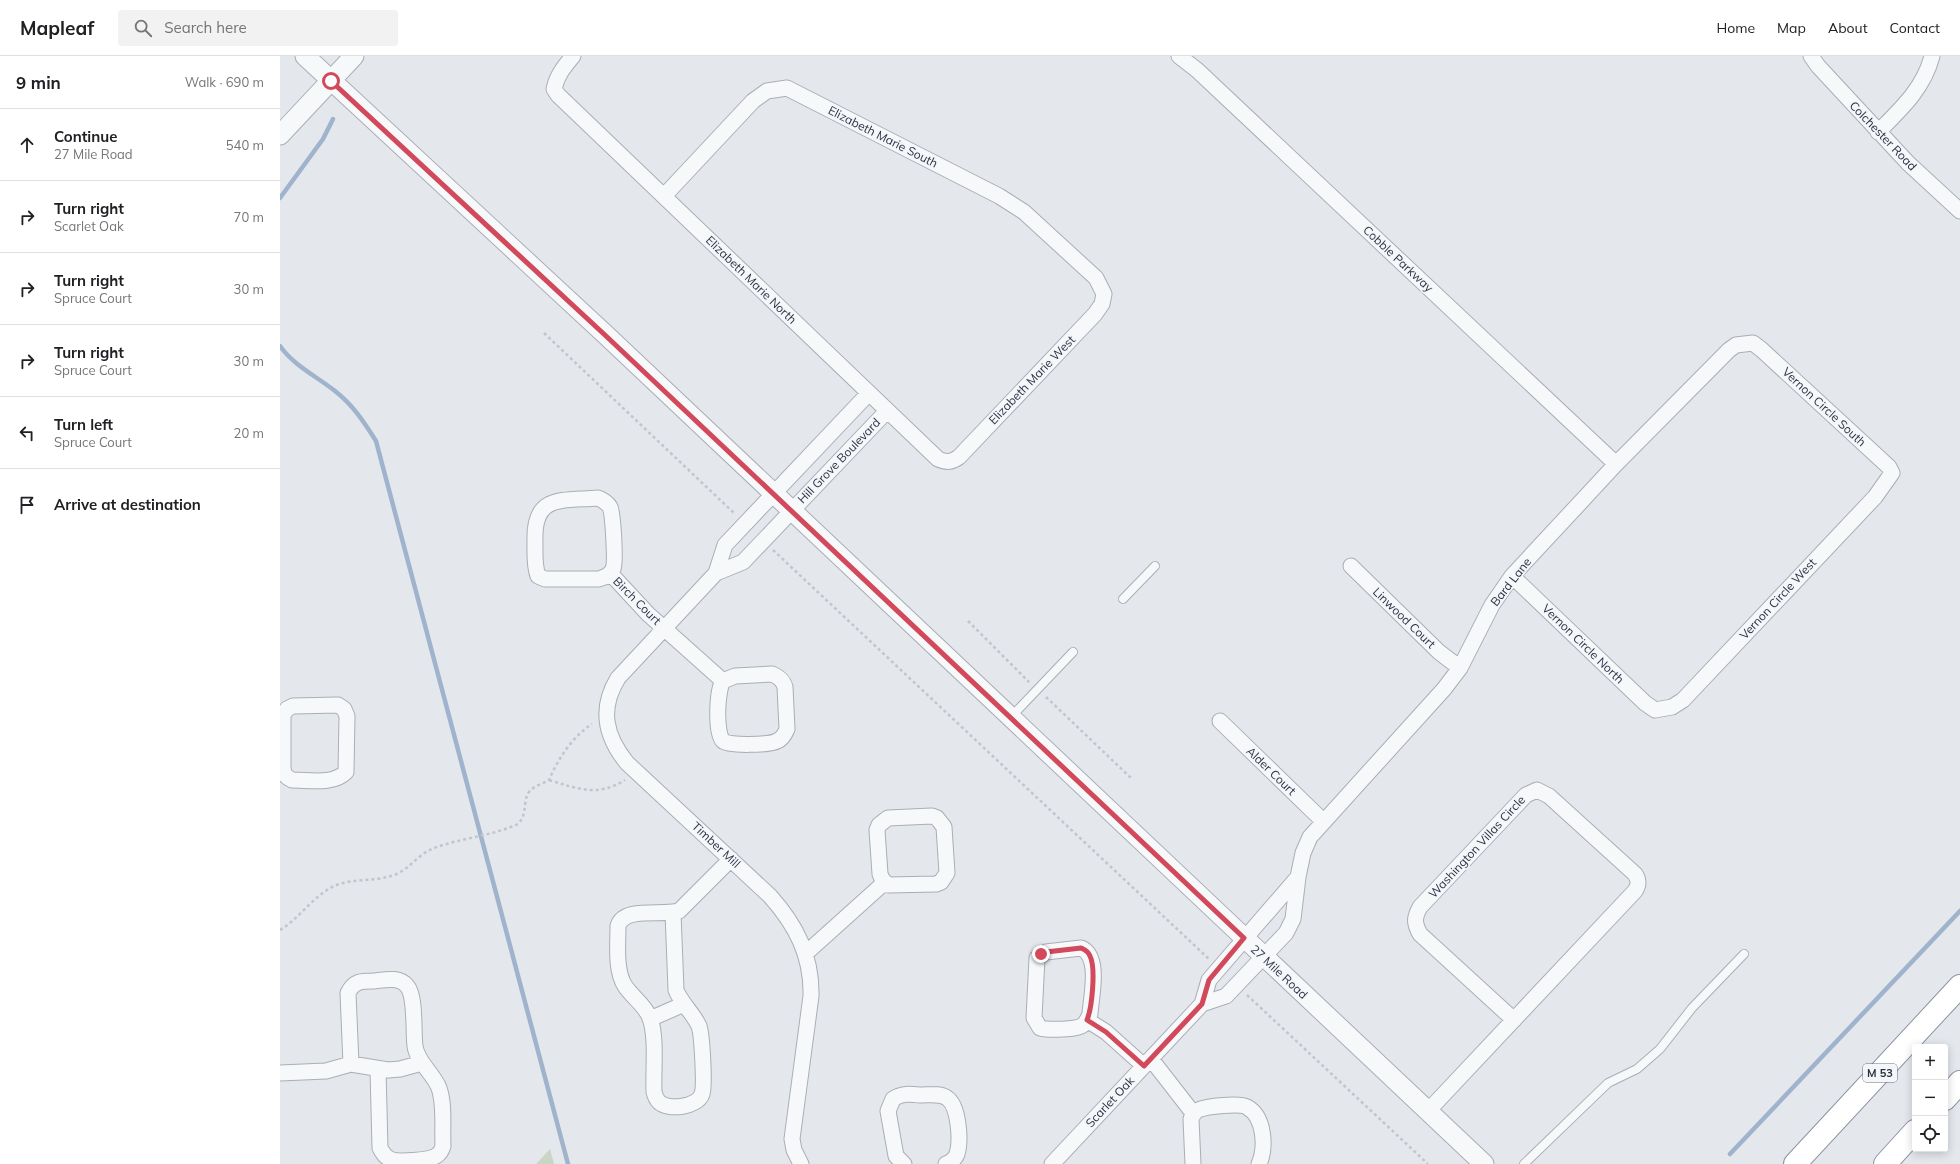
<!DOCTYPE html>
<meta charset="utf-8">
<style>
:root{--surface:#fff;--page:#f2f2f2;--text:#202124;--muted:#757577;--line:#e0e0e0}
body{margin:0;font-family:Mulish,sans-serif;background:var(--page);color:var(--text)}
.controls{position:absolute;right:12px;bottom:12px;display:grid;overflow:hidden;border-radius:4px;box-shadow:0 2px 10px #0003}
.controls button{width:36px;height:36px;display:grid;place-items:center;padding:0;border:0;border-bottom:1px solid var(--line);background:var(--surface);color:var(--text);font:20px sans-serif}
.stop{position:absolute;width:12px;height:12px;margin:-9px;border:3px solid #d1495b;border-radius:50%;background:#fff}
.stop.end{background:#d1495b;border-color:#fff;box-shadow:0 1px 4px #0008}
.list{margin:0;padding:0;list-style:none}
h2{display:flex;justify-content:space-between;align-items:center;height:52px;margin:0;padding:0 16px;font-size:17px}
h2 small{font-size:13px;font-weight:400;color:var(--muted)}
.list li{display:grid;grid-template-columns:26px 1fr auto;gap:12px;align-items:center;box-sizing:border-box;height:72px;padding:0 16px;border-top:1px solid var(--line)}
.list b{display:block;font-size:15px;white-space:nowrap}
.list p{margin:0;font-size:13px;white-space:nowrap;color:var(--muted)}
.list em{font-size:13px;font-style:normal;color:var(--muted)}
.icon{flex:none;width:22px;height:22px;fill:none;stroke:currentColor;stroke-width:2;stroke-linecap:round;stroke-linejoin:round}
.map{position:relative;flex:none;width:1680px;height:1108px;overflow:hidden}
header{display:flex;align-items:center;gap:24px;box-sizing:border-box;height:56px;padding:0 20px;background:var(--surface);border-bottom:1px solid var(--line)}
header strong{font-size:19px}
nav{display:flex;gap:22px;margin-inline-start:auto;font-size:14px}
.search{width:280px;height:36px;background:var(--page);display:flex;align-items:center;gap:10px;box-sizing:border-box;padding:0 14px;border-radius:4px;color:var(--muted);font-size:15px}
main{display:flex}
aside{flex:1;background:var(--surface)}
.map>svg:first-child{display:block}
</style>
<header>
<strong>Mapleaf</strong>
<div class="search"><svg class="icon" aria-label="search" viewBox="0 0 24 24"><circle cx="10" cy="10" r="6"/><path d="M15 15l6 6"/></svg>Search here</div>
<nav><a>Home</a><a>Map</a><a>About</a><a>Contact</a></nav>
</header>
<main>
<aside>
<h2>9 min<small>Walk · 690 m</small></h2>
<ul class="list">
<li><svg class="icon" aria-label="ahead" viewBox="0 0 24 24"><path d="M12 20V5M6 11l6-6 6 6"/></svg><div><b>Continue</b><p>27 Mile Road</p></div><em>540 m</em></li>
<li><svg class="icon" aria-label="right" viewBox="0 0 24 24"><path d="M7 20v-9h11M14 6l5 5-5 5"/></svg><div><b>Turn right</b><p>Scarlet Oak</p></div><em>70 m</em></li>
<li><svg class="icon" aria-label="right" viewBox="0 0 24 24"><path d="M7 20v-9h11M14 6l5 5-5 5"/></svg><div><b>Turn right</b><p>Spruce Court</p></div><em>30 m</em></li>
<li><svg class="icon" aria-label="right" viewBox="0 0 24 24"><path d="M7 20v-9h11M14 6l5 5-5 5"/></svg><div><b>Turn right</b><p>Spruce Court</p></div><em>30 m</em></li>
<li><svg class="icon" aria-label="left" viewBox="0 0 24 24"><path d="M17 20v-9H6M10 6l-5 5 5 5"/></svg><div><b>Turn left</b><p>Spruce Court</p></div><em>20 m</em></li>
<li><svg class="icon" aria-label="arrive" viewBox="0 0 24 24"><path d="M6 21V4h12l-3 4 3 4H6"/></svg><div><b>Arrive at destination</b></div></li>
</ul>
</aside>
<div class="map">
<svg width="1680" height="1108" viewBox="0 0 1680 1108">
<rect width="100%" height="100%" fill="#e4e7ec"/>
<path fill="#c9d6c5" d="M270,1093L274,1108H256Z"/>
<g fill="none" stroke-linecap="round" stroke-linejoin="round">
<path stroke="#9fb4cc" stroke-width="4.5" d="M0,142L43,83L53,63
M0,290C13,309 36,320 55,335C73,349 84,366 96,385L288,1108
M1450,1098L1680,855"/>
<defs>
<path id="service" d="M843,543L875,510
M731,661L793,596
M1244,1108L1328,1027L1357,1013L1380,993L1412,952L1464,898"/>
<path id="minor" d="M293,0C284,11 277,19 274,33L278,39L658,403C667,407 672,406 679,401L815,258L822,248L824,238L816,222L744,156L719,140L507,32L487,35L473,45L384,140
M899,0L917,14L1336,408
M1531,0L1538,10L1628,107L1680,155
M1598,76C1621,53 1644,32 1652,0
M589,337L445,489L436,517L463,506L607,355
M318,442C323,444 327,446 330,451C333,458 336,506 333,513C331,519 325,521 319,523H265L258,520C254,509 255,498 255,486C253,438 281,445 318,442Z
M1071,510L1159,596L1180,612
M330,517L368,558L443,625
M436,517L338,622C319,653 325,680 347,707L490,840C516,869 532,900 531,940L512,1083L514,1094L521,1108
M492,618C499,621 503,624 505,631L507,673C505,678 502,683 497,685C490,689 448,690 443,685C435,676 437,634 443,625L455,620Z
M58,649L64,653L67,660L66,716C53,729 30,724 12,724C6,721 4,719 3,712V659L7,653L13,650Z
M940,665L1043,765
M652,760L657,762L664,771L667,817L661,826L656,828L608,829L602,823L600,818L597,774L599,769L608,762Z
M1018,821L929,924L922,948L946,940L1006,877L1013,863L1018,821L1023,797L1030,781L1164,633L1180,612L1212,549L1232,520L1336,408L1449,294L1456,289L1473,287L1482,294L1609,411L1612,417L1595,441L1403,644L1392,651L1375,654L1365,647L1232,520
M393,857L396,934C401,947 413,957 419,970C422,978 425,1030 422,1038C418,1051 388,1055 379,1046C376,1043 375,1040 374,1036C373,1014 377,982 370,962C365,949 353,942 345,930C335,915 338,888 338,870C344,850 382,860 399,855L451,803
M801,892C821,900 811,941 810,958C808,962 807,966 803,969C797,974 768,974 760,972L754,962L757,902L766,896Z
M525,898L604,827
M370,963L404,948
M807,964L826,976L864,1010
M871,1003L913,1057
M71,1008L68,937C74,925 81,925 93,925C104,924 119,920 127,930C136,940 133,975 135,990C137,1006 153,1017 159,1032C165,1049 162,1072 163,1090C162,1094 161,1097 156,1100C149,1104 118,1107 110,1103C105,1101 103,1097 100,1092L98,1014
M0,1017L46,1015L71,1008L108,1014L120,1013L142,1007
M1148,1055L1355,835C1359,829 1359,824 1355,818L1269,740L1257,734L1246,739L1140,851C1134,862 1134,867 1140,878L1234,964
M624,1108L616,1100L608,1055L613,1043C622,1037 630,1038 640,1039C649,1039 660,1037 667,1042C679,1050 681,1085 677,1098C675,1103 671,1106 666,1108
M772,1108L922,948
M913,1108L911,1063C913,1059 914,1056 918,1054C927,1050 960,1047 967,1051C985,1061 986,1092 979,1108"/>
<path id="tertiary" d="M25,0L327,280L1204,1108
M0,79L74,0"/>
<path id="motorway" d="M1665,1043L1680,1026
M1515,1108L1680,930
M1605,1108L1635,1075"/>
</defs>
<use href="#service" stroke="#a9aeb7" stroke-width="10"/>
<use href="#minor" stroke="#a9aeb7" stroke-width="17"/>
<use href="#tertiary" stroke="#a9aeb7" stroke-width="21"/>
<use href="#motorway" stroke="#8b94a3" stroke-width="24"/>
<path stroke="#c2c5cb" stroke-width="2.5" stroke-dasharray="3 3" stroke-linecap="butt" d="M264,277L455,458
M493,494L929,903
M688,565L749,626
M766,641L851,722
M269,724C298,733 318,741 345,724
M0,874C20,862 33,840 54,830C73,822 95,826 114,819C129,814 138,798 154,792C181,782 212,780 238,768C249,757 241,741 252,733C257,729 264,727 269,724C278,703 292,681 312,668
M967,939L1148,1108"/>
<use href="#service" stroke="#f7f8fa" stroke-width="8"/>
<use href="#minor" stroke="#f7f8fa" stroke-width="15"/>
<use href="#tertiary" stroke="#f7f8fa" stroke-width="19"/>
<use href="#motorway" stroke="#fff" stroke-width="22"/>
</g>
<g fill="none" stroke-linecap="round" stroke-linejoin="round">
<path stroke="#d1495b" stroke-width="5" d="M51,25L326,280L964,882L929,924L922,948L864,1010L826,976L807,964C812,952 816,912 810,900C808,895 805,894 801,892L766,896L761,898"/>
</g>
<g text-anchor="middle" stroke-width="3.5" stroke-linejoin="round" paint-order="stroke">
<rect fill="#f4f6f9" stroke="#676e7b" stroke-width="1" x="1583" y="1008" width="34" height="18" rx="3"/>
<g font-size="11" font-weight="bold" fill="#2b3445">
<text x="1600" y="1021">M 53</text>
</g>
<g font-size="12" fill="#2b3445" stroke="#f4f6f9">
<text transform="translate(1603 80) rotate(46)" y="4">Colchester Road</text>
<text transform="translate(603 81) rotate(27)" y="4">Elizabeth Marie South</text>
<text transform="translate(1118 203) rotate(43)" y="4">Cobble Parkway</text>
<text transform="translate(471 224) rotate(44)" y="4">Elizabeth Marie North</text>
<text transform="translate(752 324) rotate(-46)" y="4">Elizabeth Marie West</text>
<text transform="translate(1544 351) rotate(43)" y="4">Vernon Circle South</text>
<text transform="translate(559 405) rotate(-46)" y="4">Hill Grove Boulevard</text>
<text transform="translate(1231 526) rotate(-52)" y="4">Bard Lane</text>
<text transform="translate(1498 543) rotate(-47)" y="4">Vernon Circle West</text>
<text transform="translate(357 545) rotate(45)" y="4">Birch Court</text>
<text transform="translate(1124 562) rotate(44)" y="4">Linwood Court</text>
<text transform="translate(1303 588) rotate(44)" y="4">Vernon Circle North</text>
<text transform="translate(991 715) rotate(44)" y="4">Alder Court</text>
<text transform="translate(436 789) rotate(43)" y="4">Timber Mill</text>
<text transform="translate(1197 791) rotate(-47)" y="4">Washington Villas Circle</text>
<text transform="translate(999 916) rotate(43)" y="4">27 Mile Road</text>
<text transform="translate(830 1046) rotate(-47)" y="4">Scarlet Oak</text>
</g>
</g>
</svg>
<div class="controls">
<button>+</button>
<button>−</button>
<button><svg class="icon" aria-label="locate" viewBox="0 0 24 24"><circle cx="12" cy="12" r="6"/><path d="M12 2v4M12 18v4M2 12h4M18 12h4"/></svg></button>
</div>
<div class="stop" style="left:51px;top:25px"></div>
<div class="stop end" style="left:761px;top:898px"></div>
</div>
</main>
